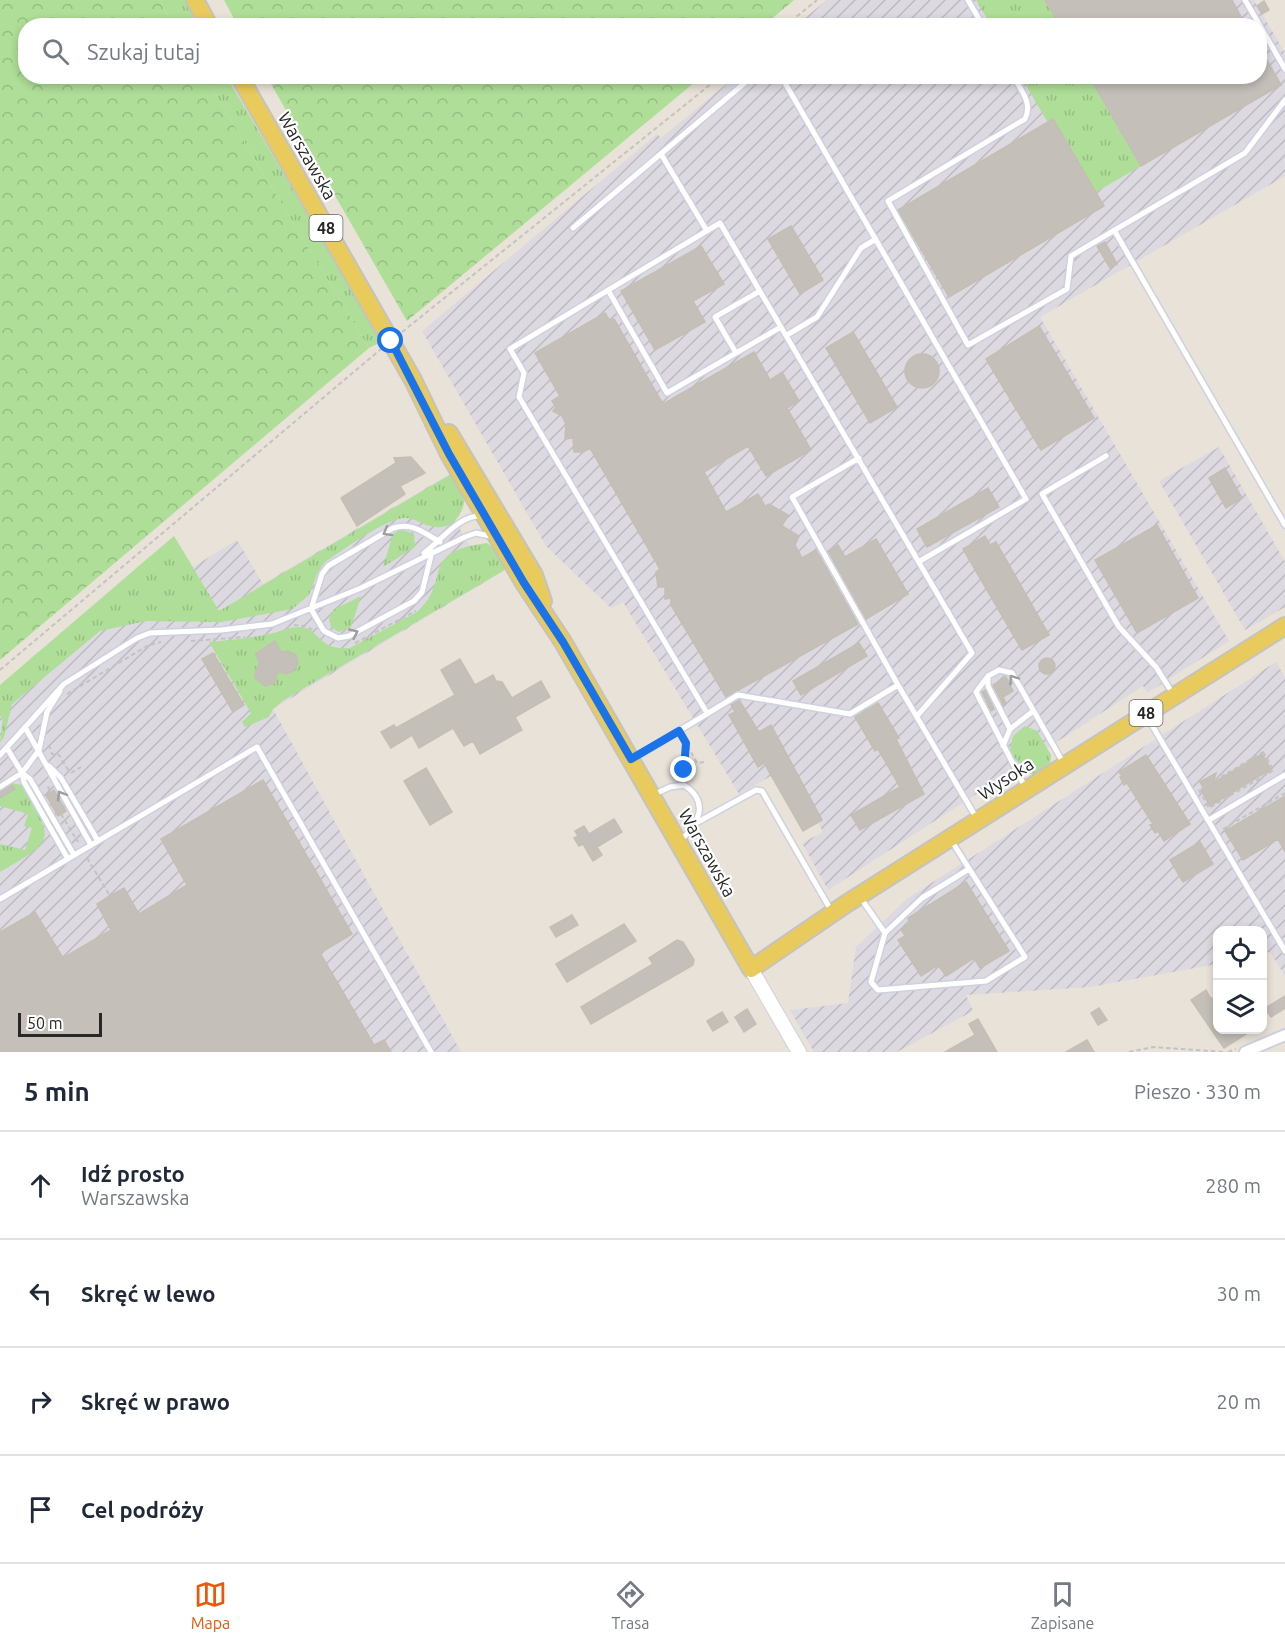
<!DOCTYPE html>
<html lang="pl">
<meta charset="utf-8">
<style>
:root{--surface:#fff;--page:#f2f2f3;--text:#1f2937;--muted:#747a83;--line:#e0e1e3;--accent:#ea580c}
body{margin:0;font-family:Ubuntu,sans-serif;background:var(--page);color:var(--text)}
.controls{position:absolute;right:18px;bottom:18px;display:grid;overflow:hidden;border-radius:12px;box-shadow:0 3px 9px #0003}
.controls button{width:54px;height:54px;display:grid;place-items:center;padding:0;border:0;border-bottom:2px solid var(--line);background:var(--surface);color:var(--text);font:30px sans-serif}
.scale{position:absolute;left:18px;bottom:15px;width:84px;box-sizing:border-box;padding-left:6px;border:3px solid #272727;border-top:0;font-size:16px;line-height:21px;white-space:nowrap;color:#272727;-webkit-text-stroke:4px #fff;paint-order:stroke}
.stop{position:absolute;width:18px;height:18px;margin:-14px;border:4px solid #1a73e8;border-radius:50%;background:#fff}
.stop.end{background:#1a73e8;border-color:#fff;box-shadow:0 2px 6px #0008}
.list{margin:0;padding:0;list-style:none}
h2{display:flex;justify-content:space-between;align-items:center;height:78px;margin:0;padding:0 24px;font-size:26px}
h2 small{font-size:20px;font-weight:400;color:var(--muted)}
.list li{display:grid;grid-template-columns:39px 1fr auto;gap:18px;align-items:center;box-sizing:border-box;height:108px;padding:0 24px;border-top:2px solid var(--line)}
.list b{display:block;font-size:22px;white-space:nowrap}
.list p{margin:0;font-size:20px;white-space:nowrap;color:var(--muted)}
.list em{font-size:20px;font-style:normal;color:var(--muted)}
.icon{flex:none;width:33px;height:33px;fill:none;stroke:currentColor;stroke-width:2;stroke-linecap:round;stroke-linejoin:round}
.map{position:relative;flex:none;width:1285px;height:1052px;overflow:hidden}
.search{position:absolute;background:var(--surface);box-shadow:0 3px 9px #0003;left:18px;right:18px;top:18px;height:66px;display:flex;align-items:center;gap:15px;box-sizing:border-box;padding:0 21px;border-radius:24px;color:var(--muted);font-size:22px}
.sheet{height:510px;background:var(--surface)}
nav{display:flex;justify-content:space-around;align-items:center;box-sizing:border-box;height:84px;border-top:2px solid var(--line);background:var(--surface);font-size:16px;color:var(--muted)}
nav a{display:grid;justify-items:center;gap:3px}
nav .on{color:var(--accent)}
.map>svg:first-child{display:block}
</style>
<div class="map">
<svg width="1285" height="1052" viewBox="0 0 1285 1052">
<defs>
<pattern id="industrial-furrows" width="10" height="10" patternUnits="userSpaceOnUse" patternTransform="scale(1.5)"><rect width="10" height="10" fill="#dcd9e1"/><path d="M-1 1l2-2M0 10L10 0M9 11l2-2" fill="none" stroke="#bdbac1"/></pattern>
<pattern id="grass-tufts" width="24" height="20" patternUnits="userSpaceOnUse" patternTransform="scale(1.5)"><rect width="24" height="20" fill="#aede97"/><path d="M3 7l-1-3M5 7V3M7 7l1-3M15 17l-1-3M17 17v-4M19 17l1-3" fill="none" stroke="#96be82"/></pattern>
<pattern id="forest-crowns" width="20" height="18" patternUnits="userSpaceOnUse" patternTransform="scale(1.5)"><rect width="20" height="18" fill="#aede97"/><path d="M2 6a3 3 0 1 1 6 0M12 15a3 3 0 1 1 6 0" fill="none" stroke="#96be82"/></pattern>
</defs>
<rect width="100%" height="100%" fill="#e9e2d8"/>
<path fill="url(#industrial-furrows)" d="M827,0H1254L1285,53V176L1040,317L1229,641L1147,693L1143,686L828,890L802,843L823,832L818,823L803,831L771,776L739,794L623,602L611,608L546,546L422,331L657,134L661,138L735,77L1260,76V26L796,25Z
M1219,447L1285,562V607L1245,630L1159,481Z
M450,474L455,520L469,545L505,570L273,709L461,1052H0V685L174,536L193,567L237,540L263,584Z
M1276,662L1285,677V976L1270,952L1263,953L1262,930H1218L1217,964L1090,987L966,995L973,1011L897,1052H814L790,1010L848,1003L856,947L908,898Z"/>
<path fill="url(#grass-tufts)" d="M159,0H188L200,25H174Z
M976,0H1045L1060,25H991Z
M205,77H227L380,339L377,344L369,348Z
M1021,77H1089L1141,166L1096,192L1088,191Z
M453,473L465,496C464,515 451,532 430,526C418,523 412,515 399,519C380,523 341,551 324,563L317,574L309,595L292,609L222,622L146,621L100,631L12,704L4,737L0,743L3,716L0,717V685L174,536L219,611Z
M401,529L414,534L415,547L383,567L393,534Z
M487,543L497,551L508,568L284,700L273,709L269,717L245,727L242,722L251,713L209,642C229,640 250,638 269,634C280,632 290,626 301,627C321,630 318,651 350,648L417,612C453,580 417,552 487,543Z
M361,596L351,627L339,632L331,627L329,619L333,610Z
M1025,726L1037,731L1051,755L1050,765C1033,788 1019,765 1010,750L1013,736Z
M11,783L22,785C54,841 57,839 0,872V844L25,850L32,828L24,826L28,814L0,806V790Z"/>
<path fill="url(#forest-crowns)" d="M0,0H159L174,25L26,26V76L205,77L369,348L0,660Z
M224,0H794L763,26H238Z
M267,77H701L407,321Z"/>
<path fill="#c4bfb8" stroke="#c4beb3" stroke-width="1.5" d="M1045,0H1232L1246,26H1060Z
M1264,1L1269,10L1262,14L1257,6Z
M1260,48L1281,85L1141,166L1089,76H1260Z
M1053,119L1104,206L949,297L898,210Z
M791,226L823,280L800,294L768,239Z
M1105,242L1117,264L1110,268L1097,246Z
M701,246L724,284L693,301L705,322L655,350L621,291Z
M605,313L610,321L614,319L663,404L754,352L770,380L782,372L799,401L787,408L811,450L766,476L748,446L704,472L726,512L758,494L765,506L769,504L788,515L782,526L799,536L795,545L802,558L816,550L858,624L726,697L671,605V598L665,599V587H658L656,572L660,569L590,448L583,452H574L573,438L565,439L566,424L562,416L553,411L556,407L552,401L560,396L535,353Z
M1039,326L1094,418L1041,450L986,359Z
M853,332L897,407L870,423L826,348Z
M905 371a17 17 0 1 1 34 0a17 17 0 1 1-34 0Z
M411,457L425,473L400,486L405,494L357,526L341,498L396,463L394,458Z
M1225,468L1242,498L1226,508L1209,478Z
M988,488L999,507L927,547L917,529Z
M1157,525L1198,598L1137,633L1095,560Z
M985,536L990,545L996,542L1049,635L1022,650L963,549Z
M876,539L908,594L866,619L828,551L838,545L845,557Z
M275,641L281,652L288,651L296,655L298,663L294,671L286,674L278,672L274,683L265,686L255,678L256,669L260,663L255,654Z
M859,643L867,656L801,695L793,681Z
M213,653L244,705L233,712L202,659Z
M1039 666a8 8 0 1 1 16 0a8 8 0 1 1-16 0Z
M460,659L475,685L493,675L496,681L502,682L512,698L541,681L550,697L515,717L522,730L480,754L473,741L464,746L453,728L419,748L412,735L391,748L381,732L394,725L396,728L455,695L441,670Z
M1006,677L1013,691L1003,697L1006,703L1003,705L993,685Z
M985,690L994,709L991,711L982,692Z
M739,700L759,732L771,725L822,820L803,831L764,763L758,767L729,715L735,712L731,705Z
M878,703L899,738L896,739L924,794L860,830L851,815L900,787L878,749L875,751L855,717Z
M1262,754L1271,769L1210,806L1201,790L1204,789L1200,782L1216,773L1213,783Z
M1146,755L1190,824L1164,841L1158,831L1155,833L1150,825L1153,824L1127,783L1124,785L1120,777L1122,776L1119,772Z
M426,768L452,812L430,825L404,781Z
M263,780L352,934L320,953L374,1045L384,1040L391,1052H0V932L35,912L63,958L111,930L97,904L110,896L124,888L139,914L187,885L161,839Z
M12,785L15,789L0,798V792Z
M54,790L66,811L58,816L46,795Z
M1285,796V852L1278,839L1243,860L1225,831Z
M614,819L622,832L597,847L602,855L593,861L583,844L579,846L574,838L578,836L575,831L584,826L589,834Z
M1200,842L1213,864L1183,882L1170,860Z
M966,882L1009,951L980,968L974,958L946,976L938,965L921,976L898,940L905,936L901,929L910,923L908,918Z
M572,915L578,925L556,937L550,927Z
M624,924L636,941L567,982L556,964Z
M677,940L683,942L694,960L693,965L591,1024L581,1007L653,964L649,958Z
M1206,990L1211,999L1218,995V1029H1254L1224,1048L1191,1000Z
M1285,996V1008L1271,1017L1265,1008Z
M1099,1008L1107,1020L1098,1025L1091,1013Z
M747,1009L756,1024L744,1032L735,1017Z
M722,1012L728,1022L713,1031L707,1021Z
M978,1019L997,1052H945L975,1035L969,1024Z
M1087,1040L1094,1052H1066Z"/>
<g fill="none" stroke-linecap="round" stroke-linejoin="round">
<defs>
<path id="lane" d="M968,0L983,26
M1245,0L1285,69
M781,76L1026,499L920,561
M1013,76C1021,90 1033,103 1025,119L888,201L968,345L1067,289L1071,256L1245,153L1285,100
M661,154L707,231
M573,228L753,76
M1114,230L1285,525
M608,290L667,393L781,327
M787,335L817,317L861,248L876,239
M736,353L715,317L760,291
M1106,456L1042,494L1119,627L1156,667L1173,694
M859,458L792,497L898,685
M432,552L422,592L414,601L349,636L338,638L324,631L311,609L322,574L328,566L393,528C412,522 424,533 440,542
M424,553C440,542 459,515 480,516
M988,676V686L1010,729
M707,713L519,397L524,373L510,349L720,223L972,653L917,716
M1146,715L1285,951
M26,729L91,845
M1003,746L1010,729L1032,712
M7,748L22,773L30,779L74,855
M0,755L64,684L137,638L150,633L221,630L272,624L361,588L465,537L476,533L490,536
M634,758L738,695L850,714L898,685L977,819
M49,766L61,778L98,841
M22,773L24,782L68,859
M0,787L22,773L39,750L47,712L60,691
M1025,787L976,692L988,676L999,670L1012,673L1064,764
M655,794L670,787L684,785C710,802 699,824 680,841
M1209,820L1285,775
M698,822L756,790L762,791L832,912
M951,840L1025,957L986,981L878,990L871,982L885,933L922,898L969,869
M860,897L885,933
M0,899L257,747L431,1052"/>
<path id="street" d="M1245,1052L1285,1035"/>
<path id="secondary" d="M751,969L799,1052"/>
<path id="primary" d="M195,0L209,26
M239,76L413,380L449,454L524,583L563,642L751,969L846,904L1285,626
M449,433L534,575L543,601"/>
</defs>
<use href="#lane" stroke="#ced1df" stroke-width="8"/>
<use href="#street" stroke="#ced1df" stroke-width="14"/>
<use href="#secondary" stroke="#ced1df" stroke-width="16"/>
<use href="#primary" stroke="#c3c3c3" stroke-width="20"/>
<path stroke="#c3c3c3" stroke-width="2" stroke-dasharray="4.5 3" stroke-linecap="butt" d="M785,26L817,0
M402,332L721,76
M294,625L306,626L314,631
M191,641L245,637
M355,643L416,611
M0,670L381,349
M67,694L147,646L161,642
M684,739L697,763L705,762
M49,745L52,754L59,755L70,773
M1263,752L1274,770L1209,808L1199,790Z
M684,770L686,743
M71,773L81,767
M678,773L697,763
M48,786L50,793
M61,814L78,842
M1223,829L1285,793
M87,858L110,896
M1129,1052L1153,1047L1226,1052
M1228,1052L1236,1049"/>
<use href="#lane" stroke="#fff" stroke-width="5"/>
<use href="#street" stroke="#fff" stroke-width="10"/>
<use href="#secondary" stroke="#fff" stroke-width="14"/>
<use href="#primary" stroke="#e9ca5d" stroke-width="16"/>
</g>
<defs><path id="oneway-chevron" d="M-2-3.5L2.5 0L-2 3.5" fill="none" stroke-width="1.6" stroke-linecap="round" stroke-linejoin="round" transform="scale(1.5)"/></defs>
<g stroke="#9e9e9e">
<use href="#oneway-chevron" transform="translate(387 532) rotate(151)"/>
<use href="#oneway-chevron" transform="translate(354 633) rotate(-25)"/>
<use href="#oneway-chevron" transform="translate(1013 679) rotate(-125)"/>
<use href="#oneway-chevron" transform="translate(61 795) rotate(-121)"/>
</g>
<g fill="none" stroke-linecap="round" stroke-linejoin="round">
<path stroke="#1a73e8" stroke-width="8" d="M391,341L449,454L524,583L563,642L631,759L679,731L686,743L684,770"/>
</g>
<g text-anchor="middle" stroke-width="4.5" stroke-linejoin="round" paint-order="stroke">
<g fill="#fff" stroke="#686868" stroke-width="1.5">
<rect x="309.5" y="215" width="33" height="26" rx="4.5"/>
<rect x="1129.5" y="700" width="33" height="26" rx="4.5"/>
</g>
<g font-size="16" font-weight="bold" fill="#272727">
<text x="326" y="234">48</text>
<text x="1146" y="719">48</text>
</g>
<g font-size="18" fill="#272727" stroke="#fff">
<text transform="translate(307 156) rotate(60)" y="6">Warszawska</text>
<text transform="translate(1006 779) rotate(-33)" y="6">Wysoka</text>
<text transform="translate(707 853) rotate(61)" y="6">Warszawska</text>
</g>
</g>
</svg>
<div class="controls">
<button><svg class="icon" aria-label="locate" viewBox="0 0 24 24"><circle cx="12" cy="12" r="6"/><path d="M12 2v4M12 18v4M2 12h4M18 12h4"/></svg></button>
<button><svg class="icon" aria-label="layers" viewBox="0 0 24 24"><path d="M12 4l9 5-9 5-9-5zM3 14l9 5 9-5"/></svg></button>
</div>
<div class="scale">50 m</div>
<div class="stop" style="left:391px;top:341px"></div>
<div class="stop end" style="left:684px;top:770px"></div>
<div class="search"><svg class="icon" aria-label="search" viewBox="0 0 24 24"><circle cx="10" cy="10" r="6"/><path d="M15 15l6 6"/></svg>Szukaj tutaj</div>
</div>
<section class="sheet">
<h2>5 min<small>Pieszo · 330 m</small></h2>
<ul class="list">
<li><svg class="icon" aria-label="ahead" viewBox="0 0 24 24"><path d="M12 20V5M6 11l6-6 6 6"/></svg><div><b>Idź prosto</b><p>Warszawska</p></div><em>280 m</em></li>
<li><svg class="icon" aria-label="left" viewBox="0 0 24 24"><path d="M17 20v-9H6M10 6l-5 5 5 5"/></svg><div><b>Skręć w lewo</b></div><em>30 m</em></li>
<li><svg class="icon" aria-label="right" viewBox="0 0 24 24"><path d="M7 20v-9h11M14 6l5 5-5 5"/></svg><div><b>Skręć w prawo</b></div><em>20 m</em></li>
<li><svg class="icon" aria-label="arrive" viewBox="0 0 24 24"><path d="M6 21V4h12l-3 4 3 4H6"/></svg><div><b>Cel podróży</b></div></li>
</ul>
</section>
<nav>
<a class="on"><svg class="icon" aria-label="map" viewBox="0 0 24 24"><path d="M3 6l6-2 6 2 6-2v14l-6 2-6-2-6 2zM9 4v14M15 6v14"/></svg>Mapa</a>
<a><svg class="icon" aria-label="directions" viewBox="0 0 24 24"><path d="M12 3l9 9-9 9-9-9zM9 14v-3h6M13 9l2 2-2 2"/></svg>Trasa</a>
<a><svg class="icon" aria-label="saved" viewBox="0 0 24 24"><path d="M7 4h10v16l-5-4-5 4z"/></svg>Zapisane</a>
</nav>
